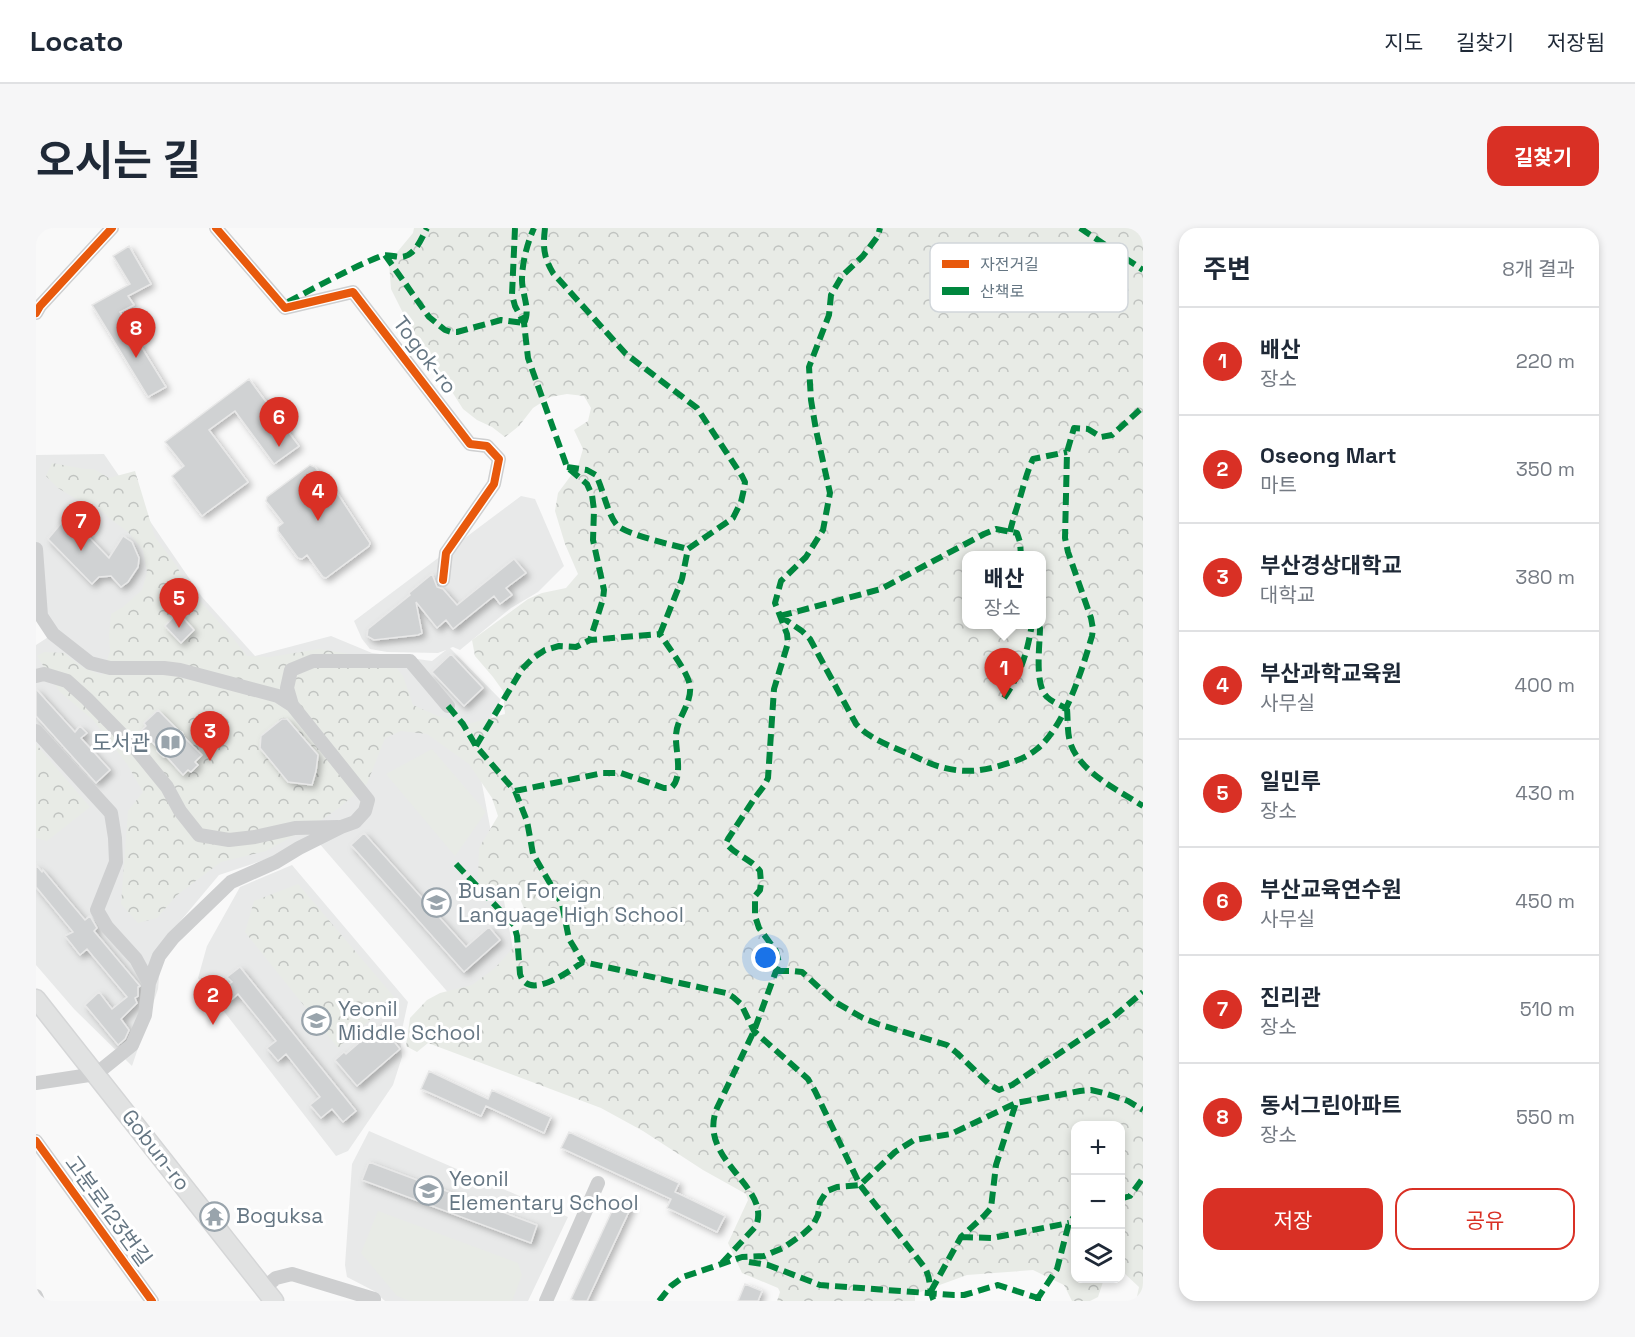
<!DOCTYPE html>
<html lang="ko">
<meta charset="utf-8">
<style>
:root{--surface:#fff;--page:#f6f6f7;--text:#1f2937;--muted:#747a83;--line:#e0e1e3;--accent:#d93025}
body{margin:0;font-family:"Space Grotesk","Noto Sans KR",sans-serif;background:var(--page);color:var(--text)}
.controls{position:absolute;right:18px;bottom:18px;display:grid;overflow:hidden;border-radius:12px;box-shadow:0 3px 9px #0003}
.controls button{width:54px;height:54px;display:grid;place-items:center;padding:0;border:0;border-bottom:2px solid var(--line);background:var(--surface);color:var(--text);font:30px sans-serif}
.you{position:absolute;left:730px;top:730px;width:21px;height:21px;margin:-15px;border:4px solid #fff;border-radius:50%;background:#1a73e8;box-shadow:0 0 0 9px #1a73e833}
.badge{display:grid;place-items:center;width:39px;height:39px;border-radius:50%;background:var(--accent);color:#fff;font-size:20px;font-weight:700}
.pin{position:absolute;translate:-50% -50px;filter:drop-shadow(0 2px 3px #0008)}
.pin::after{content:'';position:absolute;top:32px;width:21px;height:18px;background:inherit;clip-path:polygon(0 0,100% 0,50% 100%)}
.popup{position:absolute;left:926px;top:323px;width:84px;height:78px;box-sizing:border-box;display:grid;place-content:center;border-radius:12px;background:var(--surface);filter:drop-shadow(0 2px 4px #0005);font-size:20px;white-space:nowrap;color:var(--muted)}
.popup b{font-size:22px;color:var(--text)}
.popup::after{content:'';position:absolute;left:50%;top:100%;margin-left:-12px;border:12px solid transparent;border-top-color:var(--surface)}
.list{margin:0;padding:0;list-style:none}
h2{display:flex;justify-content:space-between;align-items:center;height:78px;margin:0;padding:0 24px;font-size:26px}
h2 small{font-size:20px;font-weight:400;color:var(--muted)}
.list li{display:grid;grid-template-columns:39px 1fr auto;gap:18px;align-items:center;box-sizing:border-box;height:108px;padding:0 24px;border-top:2px solid var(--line)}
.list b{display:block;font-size:22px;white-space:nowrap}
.list p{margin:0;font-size:20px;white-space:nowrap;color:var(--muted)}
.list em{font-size:20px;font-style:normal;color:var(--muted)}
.actions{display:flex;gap:12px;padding:18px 24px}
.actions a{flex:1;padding:14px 0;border:2px solid var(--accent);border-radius:18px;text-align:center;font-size:21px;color:var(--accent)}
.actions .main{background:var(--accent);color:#fff}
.icon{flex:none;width:33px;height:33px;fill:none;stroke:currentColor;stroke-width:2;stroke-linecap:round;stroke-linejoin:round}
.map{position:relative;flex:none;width:1107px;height:1073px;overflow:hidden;border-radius:18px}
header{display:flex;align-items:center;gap:36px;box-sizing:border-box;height:84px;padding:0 30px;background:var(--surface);border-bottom:2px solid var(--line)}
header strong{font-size:28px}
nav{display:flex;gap:33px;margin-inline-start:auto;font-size:21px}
.intro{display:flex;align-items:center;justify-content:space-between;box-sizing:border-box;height:144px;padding:0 36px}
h1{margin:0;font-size:42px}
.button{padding:15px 27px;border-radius:18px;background:var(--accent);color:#fff;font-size:21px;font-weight:700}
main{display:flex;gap:36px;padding:0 36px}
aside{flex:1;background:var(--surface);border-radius:18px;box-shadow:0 3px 9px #0003}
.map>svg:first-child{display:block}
</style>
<header>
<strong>Locato</strong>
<nav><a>지도</a><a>길찾기</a><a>저장됨</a></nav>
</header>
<div class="intro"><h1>오시는 길</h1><a class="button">길찾기</a></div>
<main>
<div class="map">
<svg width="1107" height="1073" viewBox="0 0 1107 1073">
<defs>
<pattern id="forest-crowns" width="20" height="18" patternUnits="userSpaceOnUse" patternTransform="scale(1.5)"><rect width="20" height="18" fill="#e8ebe6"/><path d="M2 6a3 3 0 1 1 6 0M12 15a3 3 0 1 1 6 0" fill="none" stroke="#c0c3c0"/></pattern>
<filter id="shadow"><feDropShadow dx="3.5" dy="3.5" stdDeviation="3" flood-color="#0004"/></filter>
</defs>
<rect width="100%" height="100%" fill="#f9f9f9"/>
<path fill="#e8e9e9" d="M68,226L166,369L219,428L295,408L336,425L396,433L410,422L402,425L351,424L334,421L326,411L318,393L485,268L499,271L528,338L502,364L475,380L424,422L417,419L414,420L465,472L439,519L478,726L422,776L282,614L183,647L126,715L122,761L96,838L38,781L0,737V417L17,406L5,388L0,321V227Z
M256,637L372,774L364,811L366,829L357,857L312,923L300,928L162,750L171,718L204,659Z
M333,903L532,989L492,1073H349L338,1063L311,1049L309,1037L316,936Z"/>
<path fill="url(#forest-crowns)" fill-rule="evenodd" d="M378,0H1107V1073H1100L1103,1059L1088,1045L1085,1046L1084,898H1040V1050L1068,1051L1062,1069L1054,1073H1036L1028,1057L997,1042L931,1047L879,1066V1073H741L744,1064L742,1060L706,1045L692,1015L712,972L710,966L667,942L607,903L565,880L392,815L381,824L370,818L374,790L391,772L404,765L436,757L459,740L477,720L491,687L484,671L459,670L442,653L443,620L462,588L456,570L433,536L391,506L365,503L349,510L331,556L304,579L284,593L230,623L185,634L141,667L121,690L102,695L85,676L92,583L107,564L91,536L57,492L24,464L1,428L8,424L28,425L48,440L66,447L74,423L73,407L75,386L87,379L106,362L111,344L107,322L92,304L73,290L58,276L40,271L22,260L10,248L16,235L49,241H58L73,250L99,243L119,309L140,337L153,361L197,410L211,428L234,429L283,421L355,433L367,448L377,477L402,488L432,496L469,486L467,463L457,449L439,428L436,412L492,371L506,365L530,360L542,346L529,316L519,283L522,265L542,238L547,221L538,202L552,193L555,180L548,168L531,166L514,169L497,180L483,198L469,209L456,199L441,192L427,181L371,93L355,61L353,34L377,5ZM930,328H1006V396H930Z
M0,516L54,579L11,613L0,610Z
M262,656L359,770L302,820L209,704L218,673Z"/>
<path fill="#e8ebe6" d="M396,521L450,584L419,628L350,546Z
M342,983L482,1035L486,1047L476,1073H374L361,1068L325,1025Z"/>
<path fill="#d0d2d3" stroke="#e8e8e8" stroke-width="1.5" filter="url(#shadow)" d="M93,18L115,56L92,68L98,77L84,84L130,159L112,169L56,77L94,56L77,28Z
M213,151L263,218L238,236L199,183L173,202L212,254L166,288L136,248L148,238L129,214Z
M274,237L279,239L298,264L300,263L334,315L333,318L290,350L287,349L271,327L266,331L262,330L242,303V299L247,295L230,273L231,269Z
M32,287L73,330L87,308L96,314L103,330L102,339L92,354L85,359L75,348L63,349L56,356L12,311Z
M478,331L490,345L470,360L476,367L464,376L458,368L417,401L410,392L401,400L380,374L386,405L382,407L338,412L331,408L332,401L374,367L373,365L396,346L401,359L407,361L421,377Z
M142,384L158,402L145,415L129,398Z
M415,426L447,460L428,478L396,444Z
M0,461L39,504L44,498L51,505L45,510L74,542L60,555L0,488Z
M122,482L143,503L146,504L148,509L166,527L159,534L162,537L155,544L152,542L147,547L130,528L128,529L121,523L123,521L105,503L110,498L108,495Z
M246,491H251L282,527L280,543L276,557L252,554L224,520L225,508Z
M328,605L430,719L453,699L464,712L428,744L315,617Z
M0,637L6,644L7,642L49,692L54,688L61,700L58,703L104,758L102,759V768L99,770L101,775L85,791L93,802L89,811L82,817L49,777L63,764L76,781L91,769L51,721L44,727L29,708L37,704L0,659Z
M204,739L320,883L307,894L296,881L285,890L274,877L284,869L250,826L242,833L231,820L240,813L202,766L194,773L185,762L196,754L191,749Z
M347,794L359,808L356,811L364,821L321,858L299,832L308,824L310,826Z
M393,843L452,871L456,862L515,889L508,905L450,878L445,888L385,861Z
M533,904L643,955L639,964L689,988L681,1004L631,980L635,971L525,920Z
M333,934L501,997L495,1015L326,952Z
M582,970L596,977L551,1073H539L535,1071Z
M709,1056L726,1063L722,1073H702Z"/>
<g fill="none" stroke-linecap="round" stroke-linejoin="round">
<defs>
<path id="major" d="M0,771L238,1073"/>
</defs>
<use href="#major" stroke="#d5d6d7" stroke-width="21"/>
<path stroke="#cecfd0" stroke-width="14" d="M180,0L249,80L317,64L434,216L451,218L463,231L458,256L410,325L407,352
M0,85L4,78L76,0
M0,321L5,388L17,406L54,435L74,440H128L144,442L242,468L256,477L332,572L329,583L319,594L305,599L263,620L240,634L195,654L137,710L123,728L113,755
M0,448L8,446L31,453L51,471L100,521L131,559L144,583L163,607L193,612L219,609L259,600L302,599
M256,477L251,460L255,442L277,433H374L412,478
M0,503L75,585L79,610L80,634L61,682L71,699L100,731L113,755L109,787L96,817L60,846L0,855
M0,913L116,1073
M229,1059L240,1050L256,1046L338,1071
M0,1068L2,1073
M510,1073L562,955"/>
<use href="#major" stroke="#e1e2e2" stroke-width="18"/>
<path stroke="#00873e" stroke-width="6" stroke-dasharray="12 6" stroke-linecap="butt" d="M479,0L476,67L479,78L488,95L492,130L531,239L551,256L556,267L558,282L557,312L568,362L567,371L554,412
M509,0C507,18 507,28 517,45L590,126L661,180L706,248L709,254L708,261L705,274L697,290L652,321L646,351L624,406
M1044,0L1107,42
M349,27L393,89L409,102L415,104H421L465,92L488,95
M252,74C282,58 313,41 345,28C354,25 363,32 372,27C382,21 386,9 391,0
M488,95C495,82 486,66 486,52C486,35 491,16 498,0
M531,239L551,242L560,247C567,261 571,284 580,296C587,306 637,317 652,321
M974,304C976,294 979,286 982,276C987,261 990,246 997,231L1031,224
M744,388L766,403L774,411L820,496C834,512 860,520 880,529C906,542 930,547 959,539C974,535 989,531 1001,521C1029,498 1046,442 1056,408L1057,401L1055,390L1032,324L1029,310L1031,224L1038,200L1052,201L1065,209L1076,207L1107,179
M744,388L845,361L948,306L960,301L981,305L984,314L985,328
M1002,396L1004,400C1004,416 998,457 1011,469C1016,474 1025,477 1031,481
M968,470C985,445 991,426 996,396
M412,478L427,496L440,518L479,563L491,593L497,626L526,676L533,711L547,734
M1031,481C1032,491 1031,503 1034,514C1043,544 1082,562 1107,578
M440,518L486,441L497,430L509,422L523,418L540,419L554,412L624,406
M479,563L567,545H585L628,560H635C648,549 639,522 640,507C641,489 656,476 654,458C652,444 632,419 624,406
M420,636L478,697L481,708L484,746C492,774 533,743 547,734L690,765L697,769L705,776L718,803L772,851L779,863L824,957L889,1040C896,1053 892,1062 898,1073
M741,743H757L766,744L799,774L827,790L842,796L911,817L921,825L954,857L963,862L976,857L1076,790L1107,764
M1084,971L1094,968L1107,950
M925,1009L956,1010L1033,995
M713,1034L732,1037L784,1057L918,1067H928L962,1057L1002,1070
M686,1035L720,998C736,958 660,932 681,880L718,803L743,735L740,723L723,700L719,688V668L724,662L725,655L724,643C715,631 699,627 690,615L692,611L718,571L728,558L732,550L738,461L752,415L751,406L739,375L745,353L770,329L787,302L794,265L780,202L775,172L773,139L793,87L795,67L806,48L827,28L842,8L844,0
M895,1063L925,1009L948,988L955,980L960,937L980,875
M623,1073L635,1058L647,1049L706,1029L728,1028L747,1020L767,1006L777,997L782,987L784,974L791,963L801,959L824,957L859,924L878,912L915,906L980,875L1044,863L1055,862L1068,865L1092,873L1107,882
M1002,1073V1070L1021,1041L1033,995L1040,986"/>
<defs>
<path id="cycleway" d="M180,0L249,80L317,64L434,216L451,218L463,231L458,256L410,325L407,352
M0,85L4,78L76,0
M0,913L116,1073"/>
</defs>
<use href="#cycleway" stroke="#fff" stroke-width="11"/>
<use href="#cycleway" stroke="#e8590c" stroke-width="8"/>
</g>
<defs>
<symbol id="library-ring" viewBox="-11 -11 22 22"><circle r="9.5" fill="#fff" stroke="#99a4ac" stroke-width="1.5"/><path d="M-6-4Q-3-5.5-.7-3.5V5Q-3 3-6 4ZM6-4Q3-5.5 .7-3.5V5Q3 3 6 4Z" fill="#99a4ac"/></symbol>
<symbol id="school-ring" viewBox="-11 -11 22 22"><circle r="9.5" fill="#fff" stroke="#99a4ac" stroke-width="1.5"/><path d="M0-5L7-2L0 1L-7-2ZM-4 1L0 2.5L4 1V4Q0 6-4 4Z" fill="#99a4ac"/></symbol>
<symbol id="temple-ring" viewBox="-11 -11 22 22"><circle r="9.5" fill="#fff" stroke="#99a4ac" stroke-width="1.5"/><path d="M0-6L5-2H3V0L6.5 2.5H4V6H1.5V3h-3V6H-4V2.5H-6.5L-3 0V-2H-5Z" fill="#99a4ac"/></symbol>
</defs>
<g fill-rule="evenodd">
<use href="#library-ring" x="118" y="498" width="33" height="33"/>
<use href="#school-ring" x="384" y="658" width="33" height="33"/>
<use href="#school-ring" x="264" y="776" width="33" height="33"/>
<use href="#school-ring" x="376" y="946" width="33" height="33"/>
<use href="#temple-ring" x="162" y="972" width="33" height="33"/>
</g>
<g text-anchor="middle" stroke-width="6" stroke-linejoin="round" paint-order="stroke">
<g font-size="21" fill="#657683" stroke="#fff">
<text transform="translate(389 127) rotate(53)" y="7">Togok-ro</text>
<text transform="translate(120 922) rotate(52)" y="7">Gobun-ro</text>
<text transform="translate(72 983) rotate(54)" y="7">고분로123번길</text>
</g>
<g font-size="21" fill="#657683" stroke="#fff" text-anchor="start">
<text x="114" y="522" text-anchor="end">도서관</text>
<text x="422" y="670">Busan Foreign<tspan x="422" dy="24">Language High School</tspan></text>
<text x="302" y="788">Yeonil<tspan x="302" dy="24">Middle School</tspan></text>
<text x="413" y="958">Yeonil<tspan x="413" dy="24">Elementary School</tspan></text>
<text x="200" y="995">Boguksa</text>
</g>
</g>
<rect x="894" y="15" width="198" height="69" rx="9" fill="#fff" stroke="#d1d6da" stroke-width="1.5"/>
<rect x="906" y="32" width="27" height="8" fill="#e8590c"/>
<rect x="906" y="59" width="27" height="8" fill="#00873e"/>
<g font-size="16" fill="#657683">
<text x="944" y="42">자전거길</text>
<text x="944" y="69">산책로</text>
</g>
</svg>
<div class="controls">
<button>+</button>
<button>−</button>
<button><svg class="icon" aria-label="layers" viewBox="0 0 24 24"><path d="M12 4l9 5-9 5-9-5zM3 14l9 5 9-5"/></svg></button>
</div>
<div class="you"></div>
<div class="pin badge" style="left:968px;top:470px">1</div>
<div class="popup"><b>배산</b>장소</div>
<div class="pin badge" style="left:177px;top:797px">2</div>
<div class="pin badge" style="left:174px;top:533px">3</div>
<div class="pin badge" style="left:282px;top:293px">4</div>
<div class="pin badge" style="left:143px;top:400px">5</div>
<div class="pin badge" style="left:243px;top:219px">6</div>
<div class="pin badge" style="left:45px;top:323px">7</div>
<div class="pin badge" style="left:100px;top:130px">8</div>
</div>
<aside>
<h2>주변<small>8개 결과</small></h2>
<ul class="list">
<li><span class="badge">1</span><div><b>배산</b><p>장소</p></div><em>220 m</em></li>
<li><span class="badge">2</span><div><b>Oseong Mart</b><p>마트</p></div><em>350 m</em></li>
<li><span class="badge">3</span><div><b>부산경상대학교</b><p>대학교</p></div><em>380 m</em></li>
<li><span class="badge">4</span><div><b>부산과학교육원</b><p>사무실</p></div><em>400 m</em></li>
<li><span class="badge">5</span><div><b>일민루</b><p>장소</p></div><em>430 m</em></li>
<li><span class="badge">6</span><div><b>부산교육연수원</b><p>사무실</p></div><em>450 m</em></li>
<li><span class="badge">7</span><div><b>진리관</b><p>장소</p></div><em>510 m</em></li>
<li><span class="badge">8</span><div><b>동서그린아파트</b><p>장소</p></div><em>550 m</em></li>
</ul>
<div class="actions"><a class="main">저장</a><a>공유</a></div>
</aside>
</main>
